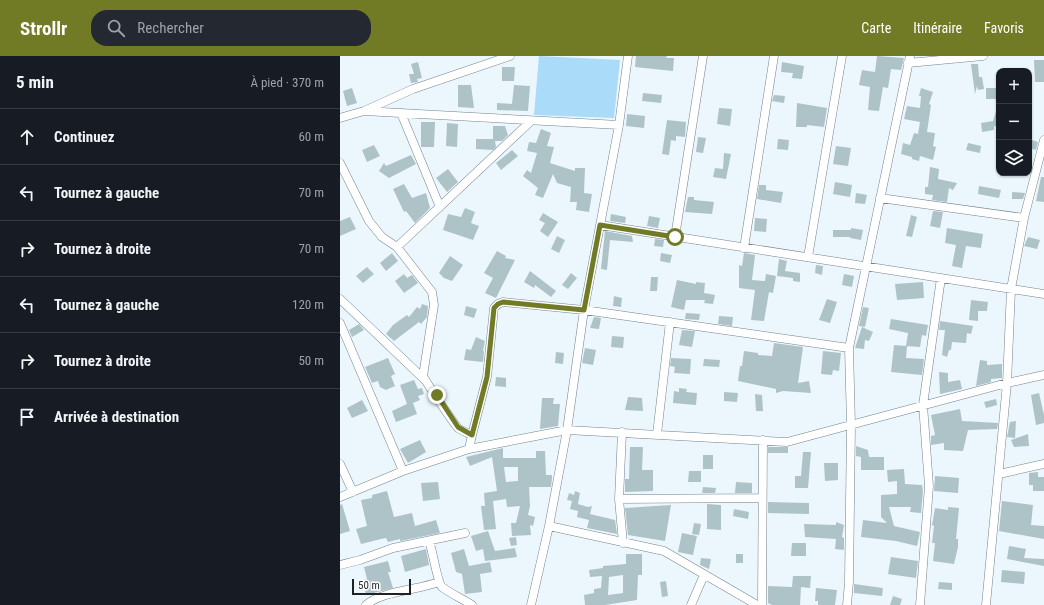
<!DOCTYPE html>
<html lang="fr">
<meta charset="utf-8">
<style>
:root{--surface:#171b24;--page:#242831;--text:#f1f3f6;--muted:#9ea1a6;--line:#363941;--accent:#717a25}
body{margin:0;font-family:"Roboto Condensed",sans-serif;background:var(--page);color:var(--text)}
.controls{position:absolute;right:12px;top:12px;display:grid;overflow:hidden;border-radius:8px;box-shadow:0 1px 3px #0004}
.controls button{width:36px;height:36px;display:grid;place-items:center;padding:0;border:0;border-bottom:1px solid var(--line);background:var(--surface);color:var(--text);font:20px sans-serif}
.scale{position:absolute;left:12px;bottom:10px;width:59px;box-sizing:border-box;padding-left:4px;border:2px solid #1c2226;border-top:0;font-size:11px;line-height:14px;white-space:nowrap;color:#1c2226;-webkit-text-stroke:3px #fff;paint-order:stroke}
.stop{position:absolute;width:12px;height:12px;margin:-9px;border:3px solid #717a25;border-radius:50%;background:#fff}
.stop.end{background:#717a25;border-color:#fff;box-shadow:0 1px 4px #0008}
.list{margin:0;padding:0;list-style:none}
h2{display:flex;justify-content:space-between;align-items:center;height:52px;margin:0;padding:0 16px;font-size:17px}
h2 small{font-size:13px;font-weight:400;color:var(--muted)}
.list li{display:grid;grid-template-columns:26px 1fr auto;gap:12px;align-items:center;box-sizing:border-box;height:56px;padding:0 16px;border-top:1px solid var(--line)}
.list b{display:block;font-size:15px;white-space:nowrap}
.list em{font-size:13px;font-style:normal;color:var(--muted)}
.icon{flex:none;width:22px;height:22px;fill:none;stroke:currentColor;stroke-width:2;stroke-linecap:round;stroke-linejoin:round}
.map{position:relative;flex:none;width:704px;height:549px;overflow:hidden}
header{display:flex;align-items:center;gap:24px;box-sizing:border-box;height:56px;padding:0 20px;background:var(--accent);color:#fff}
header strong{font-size:19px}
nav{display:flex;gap:22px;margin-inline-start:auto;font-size:14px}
.search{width:280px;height:36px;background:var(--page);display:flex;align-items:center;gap:10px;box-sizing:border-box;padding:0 14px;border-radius:16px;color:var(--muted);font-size:15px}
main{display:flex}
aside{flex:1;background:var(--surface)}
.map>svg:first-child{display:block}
</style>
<header>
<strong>Strollr</strong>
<div class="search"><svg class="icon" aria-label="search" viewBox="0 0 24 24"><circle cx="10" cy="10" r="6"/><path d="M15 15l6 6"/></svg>Rechercher</div>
<nav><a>Carte</a><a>Itinéraire</a><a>Favoris</a></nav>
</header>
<main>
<aside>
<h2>5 min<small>À pied · 370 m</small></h2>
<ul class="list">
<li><svg class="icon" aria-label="ahead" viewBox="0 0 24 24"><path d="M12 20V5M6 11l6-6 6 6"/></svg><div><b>Continuez</b></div><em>60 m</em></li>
<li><svg class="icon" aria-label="left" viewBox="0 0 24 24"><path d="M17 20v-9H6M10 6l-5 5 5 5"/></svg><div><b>Tournez à gauche</b></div><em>70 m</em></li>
<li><svg class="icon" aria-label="right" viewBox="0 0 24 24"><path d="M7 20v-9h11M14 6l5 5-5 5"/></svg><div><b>Tournez à droite</b></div><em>70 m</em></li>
<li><svg class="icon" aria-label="left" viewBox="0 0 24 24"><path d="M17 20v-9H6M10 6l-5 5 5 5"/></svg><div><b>Tournez à gauche</b></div><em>120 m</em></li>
<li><svg class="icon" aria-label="right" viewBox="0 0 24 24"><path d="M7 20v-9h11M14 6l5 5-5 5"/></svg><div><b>Tournez à droite</b></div><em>50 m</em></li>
<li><svg class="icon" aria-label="arrive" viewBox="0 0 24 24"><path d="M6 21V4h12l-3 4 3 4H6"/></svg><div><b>Arrivée à destination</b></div></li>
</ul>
</aside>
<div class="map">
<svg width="704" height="549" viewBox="0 0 704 549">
<rect width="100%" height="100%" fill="#ecf7fd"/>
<path fill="#aadbf9" d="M199,0L280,4L274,62L194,59Z"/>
<path fill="#aec3c7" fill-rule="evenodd" d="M296,0H327L326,2H334L333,15L295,11Z
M537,0L564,2L561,14L551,13L548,32L543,31L539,55L528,54L530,31L519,29L522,14L535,16Z
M694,4H704V26H695Z
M78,6L82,22L77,23L78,26L71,27L69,18H74L71,8Z
M442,6L464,10L462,23L452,22L453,17L441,16Z
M631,8H638L639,21H642L644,33L638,34L637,30L635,38Z
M162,11H175L174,25H162Z
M118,29H131L134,52L118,51Z
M174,29L190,30L188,55L157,54V47L172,48Z
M12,32L17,47L7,50L3,35Z
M581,32L593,36L589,48L591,49L587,76L595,77L593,90L596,91L593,104L580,100L579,105L572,103V101L561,98L563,87L570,89L574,77L578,78L580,66L564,63L567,50L580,52L581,40H579Z
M646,32H658V43H646Z
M303,37L322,39L321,47L302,45Z
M434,39L445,40L444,47L432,45Z
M457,47L487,52L484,71L467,69V71H456Z
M379,52L392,53L390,70L377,68Z
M657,52H659V71L654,70V74L642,76L641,67L653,65Z
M287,58L305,60L304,72L286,70Z
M327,64L346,66L345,81L336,80V85L331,84L329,99L322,98Z
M81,66H95L94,91H81Z
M107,67L118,68L117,91L106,90Z
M153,70H165L168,79L162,85H155L156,91L153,94L136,93V83H153Z
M201,73L211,77L207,90L214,91L210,107L235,115V112H245L244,137L252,138L249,156L236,154L237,146H230L231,131L217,127L213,118L203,142L195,139L198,132L183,120L187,114L191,117L197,97L187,95L189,86L196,87Z
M358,81L366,82L363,97L356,96Z
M438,83L449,84L448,94L437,93Z
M689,83L698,86L696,94L689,92Z
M628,87L641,90L640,97L626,94Z
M34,89L40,100L27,106L22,94Z
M496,90L511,92L508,110L493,108Z
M172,94L178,100L161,114L156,107Z
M384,97L391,98L386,123L373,121L375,112L383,113Z
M71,99L76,108L49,122L39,115L44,107L46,110Z
M590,111L599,113L598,123L617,127L613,134L609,132L607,146L592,144L593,139L585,138V131H588Z
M108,113L118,126L107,136L96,122Z
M701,121H704V146L696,145Z
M495,126L512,129L510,141L493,138Z
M64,128L72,142L86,137L90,152L75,167L66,155L64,156L53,133Z
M419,129H426V134L443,136L441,147L417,143Z
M639,130L661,134L659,142L638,138Z
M672,136L685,137L683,143H672Z
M516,137L527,139L525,148L515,147Z
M348,141H354V144L374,146L372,158L345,156Z
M125,152L135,156L131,167L139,170L133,184L103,174L108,158L121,161Z
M593,155L603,156L600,172L590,170Z
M203,157L218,166L208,181L200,175L205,167L199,164Z
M271,158L286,161L285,167L270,165Z
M571,159L577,161L572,181L566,180Z
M309,160L320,162L318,172L307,170Z
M10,161L16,173L0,180V165Z
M415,162L427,163L426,176L414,175Z
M511,172L523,174L521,184L510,182V181H493V174H511Z
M607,172L643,178L641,192L626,190L622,212L612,210L616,189L605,187Z
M265,175L292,180L293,186L270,184L267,214L261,213Z
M217,180L225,184L219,197L211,193Z
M688,181L700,184L697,193L684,190Z
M315,183L324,184L323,191L314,190Z
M157,195L166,200L165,202L175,204L156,242L145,237L153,222L144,217Z
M52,197L58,205L46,215L40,207Z
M321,197L332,199L330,207L320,205Z
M404,197L415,199L412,224L425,225L426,218L436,220L433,237L429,236L424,265L411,264L415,234L399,232V209L402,210Z
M110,200L123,209L112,225L104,222L99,217Z
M439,203L447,205L445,215L460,217V226L453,225V222L437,220Z
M476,209L483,210L482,219L475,217Z
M27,211L34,218L23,227L16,220Z
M190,215L216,235L211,241L195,229L194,232L184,226Z
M231,217L237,222L228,233L222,229Z
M64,218L67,222L72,219L78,227L64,237L55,225Z
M504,218L514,220L512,231L502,229Z
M311,221H318L317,235H310Z
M337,224L356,228V226L365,227L364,237L375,239L373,248L364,247L365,244H346L344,254L331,251Z
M583,226L584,242L557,244L555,228Z
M274,240L282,242L281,251L273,250Z
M487,243L497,246L490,267L479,264Z
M631,244L648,246L647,255H638V265L629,264Z
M82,248L88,250L87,261L81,268L79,266L54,285L46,278L53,269L67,259L69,261L77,251L80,253Z
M126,250L137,253L134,262L124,259Z
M523,251L529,252L525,271L519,270Z
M346,257L360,258L359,264L345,263Z
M379,260L393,261L392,270L378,268Z
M254,261L261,262L259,273L250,272Z
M551,263L588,269L586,280L582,279L580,291L566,290L568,277L549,273Z
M600,265L633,270L631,278L627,277L626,287L612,286L611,294H609L607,301L602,299L605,274H599Z
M19,268L24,274L12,281L9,274Z
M522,271L533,276L529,285L525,284L524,293L515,292Z
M342,274L355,275L352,291L339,289Z
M272,280L284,281L283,292L271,291Z
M136,281L145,285L143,295H144L143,306L124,304L126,293L131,294Z
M434,287L463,291L458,327L469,325L471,337L443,335L436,337V333L398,325L400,310H402L404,295L418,297V299L432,300Z
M554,289L567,290L566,302L584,303L582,319L551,316Z
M245,292L256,294L253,309L242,307Z
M483,295L501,297L499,315L493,314L492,319L481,318Z
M216,296L224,297L223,308L215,307Z
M48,302L55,318L51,320L55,330L46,334L40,331L38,325L32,327L25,311Z
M331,302L351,303L350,318L334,317L335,311L330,310Z
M364,303L380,304L379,311L363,310Z
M640,304L647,305V309L662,308V322L651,323V326L636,330Z
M599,316L608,317V326L620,324L622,333L600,338Z
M156,321L166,322V331L155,330Z
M74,324L78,333L82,332L84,338L78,340L80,344L73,347L77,358L56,366L52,355L67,348L60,329Z
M339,332L347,333L346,336L357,337L356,349L333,347L334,335L339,336Z
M384,336L398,337L397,346L384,345Z
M699,337L704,359V367L696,369L691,339Z
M415,338L422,339L423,355H416Z
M288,341L302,342L303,355L285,354Z
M202,342H214L213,348H220L218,370L200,373Z
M656,343L657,349L646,352L644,346Z
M22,344L28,355L12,362L7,352Z
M620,353L622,365L658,367L657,373L628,374L623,395L604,394V387L591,389V380L595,379L591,359Z
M676,365L675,382L667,381L670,366Z
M688,378L689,390L674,391L671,384Z
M80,384L86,396L68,407L60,393Z
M516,390L528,394L529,401H544V414H521V401L516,400Z
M290,391H303L302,414H313V435L285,436V423H289Z
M428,391H448V397H428Z
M163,392V402H196V395H205L206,419H212V422L211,431H189L190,450L188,459L195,461L193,470L190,469L191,479L172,480L171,467H176L180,450L167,451L166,443L153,445L156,473L144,474L141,450H145L144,437L157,435L152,401L130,410L126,401ZM164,411H178V425L166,426Z
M463,396H471L468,432H455V420H461Z
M363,399H373V413H363Z
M484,407H498V424L485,425Z
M564,413L565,428L582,429L583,435L581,457L570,456L571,451H549L554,470L580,476L577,490L556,485L521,481L523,464L547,467L541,461V439L557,438V425L548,426L547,414Z
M349,415H361V426H348Z
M698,416V421H704V435H693V429H689V417Z
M595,420L619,422L618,437L594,435Z
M98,426L100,443L83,445L81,427Z
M396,426L412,427V437H395Z
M363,431L376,432L375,437H362Z
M47,435L54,461L72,457L75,470L96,464L100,477L60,485V483L48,486L46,482L41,483L21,488L16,473L27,470L21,444L32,442V439Z
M235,435L240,437L238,448L248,451L252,450L250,458L275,464L277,478L247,472L249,464L237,461L238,455L230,453L232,445L227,444L229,437L234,439Z
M662,445L693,449L691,469L704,470V483L659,475Z
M428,446L469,447V458L428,457Z
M2,448L10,475L0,478V449Z
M367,448L381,449V474L367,473Z
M331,449L325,485L288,479L285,452Z
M608,451L619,452L616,483H618V491L614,508L593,505L595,487H592L594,470L592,469L595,452L608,454Z
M394,453L409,456L408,463L393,460Z
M496,466L504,469L502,481L504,482V494L495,493L496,483L465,481L464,468L496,469Z
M354,467L361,468L359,479L352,478Z
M148,475L155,495L175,492L177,501L145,505L143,493L136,495L131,480Z
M342,477L357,480L353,499L338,496Z
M176,481L177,489L171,490L169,482Z
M452,487H466V500H451Z
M669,490L686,493L684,502L704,503V510L667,503Z
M86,493L89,509L65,516L61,500Z
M124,493L129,510L150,506L152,516L140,518L142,536L125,538L122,518L116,516L111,497Z
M286,498H302V519H298L297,544L265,549H245L244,539L254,537V533L261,532L262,520L250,521L249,514L263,512V510L286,508ZM283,519V537L268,539L269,521Z
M396,498H403V507H396Z
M551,501L578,505L576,522L548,518Z
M361,502L371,503L369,513L360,509Z
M48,505L51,516H48L53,532L26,539L23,524L27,523L24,511Z
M662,514L685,516L684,528L661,526Z
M453,520H471L470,532L461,531L460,549H432L428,547V530L452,531Z
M326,525L328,540L322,541L320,526Z
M599,526L612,527V534L598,533Z
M514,528L543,532L542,540L514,537Z
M476,532L497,534L495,549H478V545H475Z
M553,540L562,543L560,549H550Z"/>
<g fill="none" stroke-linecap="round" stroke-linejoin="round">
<defs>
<path id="street" d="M568,7L643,0
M24,55L279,69
M61,57L100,151
M0,62L24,55L73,33L170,0
M0,107L29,165L42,181L57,191L92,236L94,249L83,320C86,326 114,368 118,372C122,375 128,377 132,379L129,393
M540,142L684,162
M260,169L704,238
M335,181L363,0
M57,191L191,65
M404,192L434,0
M468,201L502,0
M0,243L85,324
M0,267L63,415
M282,376L279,443L283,487
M317,378L330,266
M132,379L147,321L154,252L158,248L163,246L244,254L509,292
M0,408L13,436
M659,418L704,408
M0,441L63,415L129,393L227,374L447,386L667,327L704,319
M279,443L422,442
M209,470L324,495L417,549
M89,485C93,495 97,526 102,531C111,538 123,543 132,549
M0,509L20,504L53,492L125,477
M26,549C42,535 78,534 99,526
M191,549L209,470L227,374L244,254L279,69L288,0
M351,549L364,519
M422,549L423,384
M507,549L509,526L511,369L509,292L570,0
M580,549L589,430L583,349L601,222
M646,549L667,327L671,233L684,162L704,84"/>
</defs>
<use href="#street" stroke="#73838d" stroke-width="9"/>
<use href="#street" stroke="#fff" stroke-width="8"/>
</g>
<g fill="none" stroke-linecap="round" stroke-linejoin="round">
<path stroke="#717a25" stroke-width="5" d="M97,339L118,371L132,379L147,321L154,252L158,248L163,246L244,254L260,169L335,181"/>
</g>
</svg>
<div class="controls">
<button>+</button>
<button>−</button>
<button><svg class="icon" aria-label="layers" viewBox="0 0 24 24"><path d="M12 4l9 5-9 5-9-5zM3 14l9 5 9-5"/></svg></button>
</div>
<div class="scale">50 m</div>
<div class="stop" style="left:335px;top:181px"></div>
<div class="stop end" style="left:97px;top:339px"></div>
</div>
</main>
